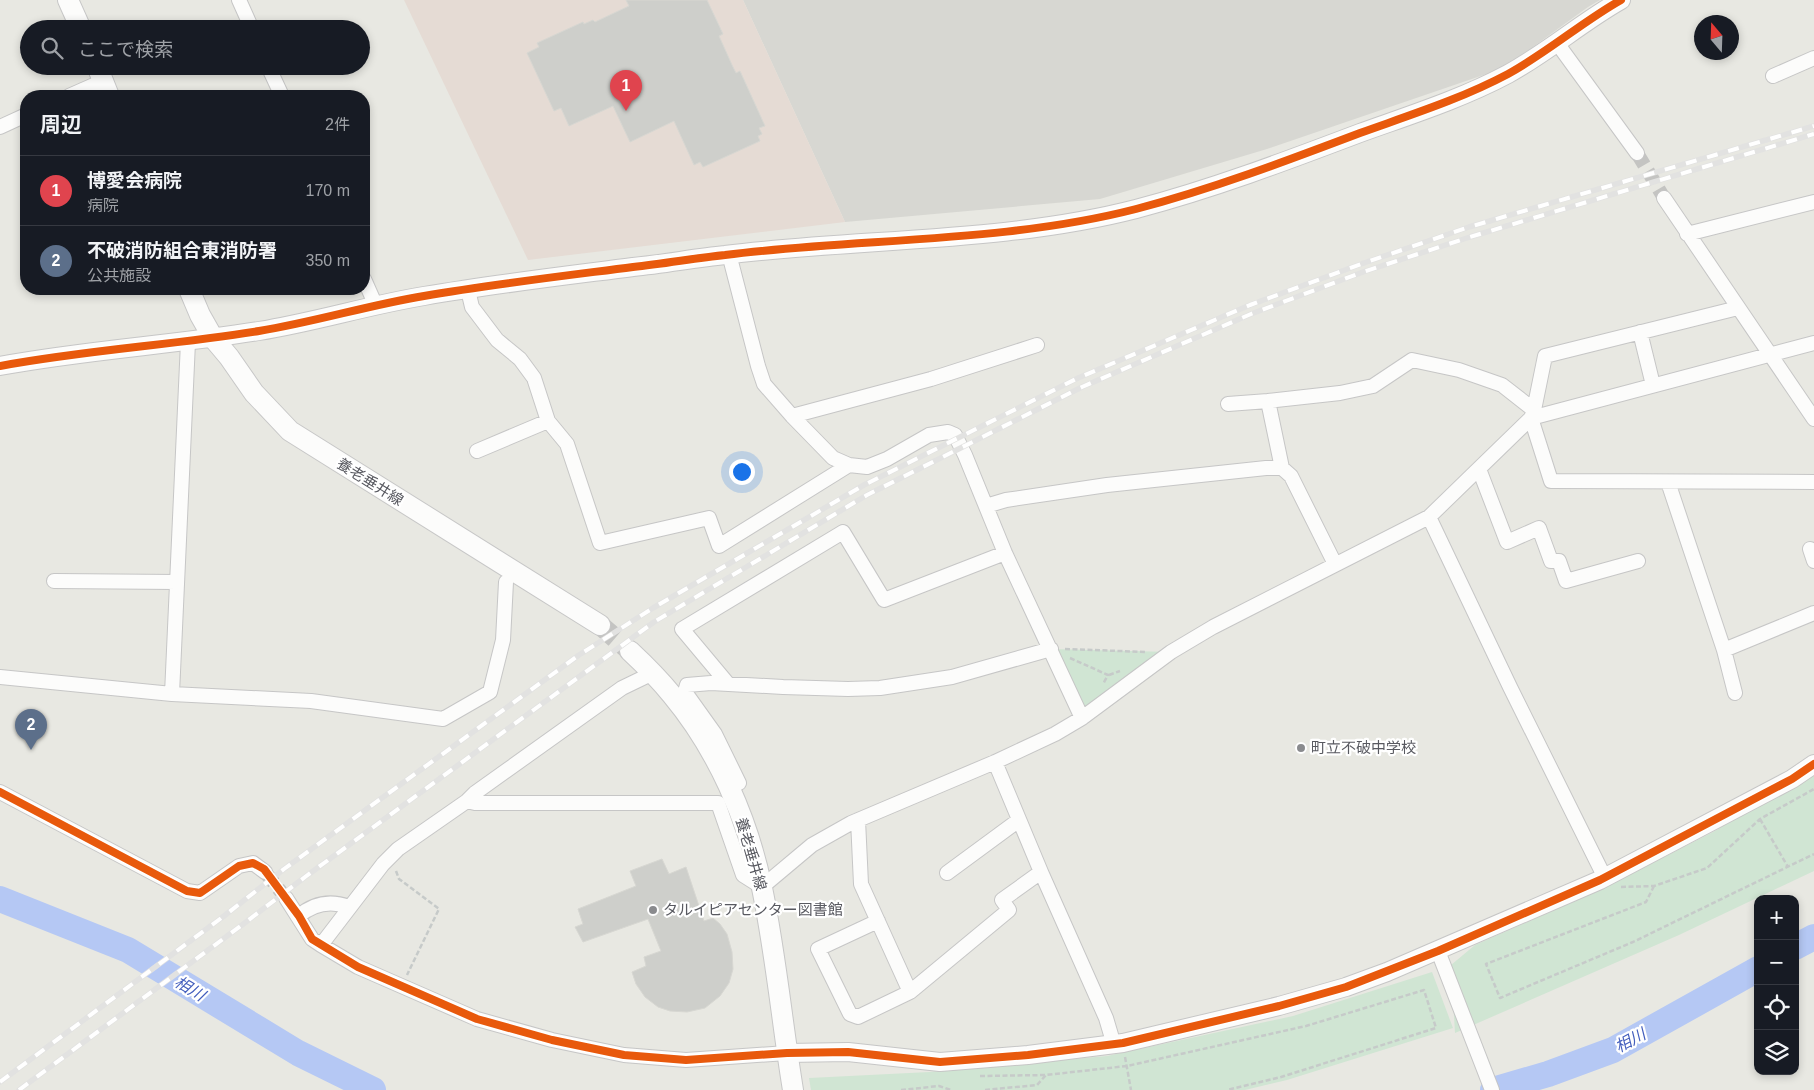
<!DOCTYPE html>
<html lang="ja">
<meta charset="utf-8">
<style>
:root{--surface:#171b24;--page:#242831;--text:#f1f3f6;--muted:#9ea1a6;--line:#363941;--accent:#8a8b8e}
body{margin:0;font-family:Helvetica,"Noto Sans JP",sans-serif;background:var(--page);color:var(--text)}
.controls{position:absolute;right:15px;bottom:15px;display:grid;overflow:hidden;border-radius:10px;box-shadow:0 2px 8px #0003}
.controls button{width:45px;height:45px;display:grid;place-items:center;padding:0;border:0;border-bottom:1px solid var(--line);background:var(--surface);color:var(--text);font:25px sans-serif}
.compass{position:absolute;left:1694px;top:15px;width:45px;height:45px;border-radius:50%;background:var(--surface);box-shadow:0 2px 8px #0003;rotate:341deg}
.you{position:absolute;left:741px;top:471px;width:18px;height:18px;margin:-12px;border:4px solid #fff;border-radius:50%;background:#1a73e8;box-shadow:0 0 0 8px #1a73e833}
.badge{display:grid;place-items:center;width:32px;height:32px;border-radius:50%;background:var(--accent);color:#fff;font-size:16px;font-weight:700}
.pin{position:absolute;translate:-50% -41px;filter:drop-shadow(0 1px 2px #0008)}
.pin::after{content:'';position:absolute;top:26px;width:18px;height:15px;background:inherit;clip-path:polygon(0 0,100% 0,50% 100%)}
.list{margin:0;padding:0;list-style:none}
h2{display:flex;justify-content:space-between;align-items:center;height:65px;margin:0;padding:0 20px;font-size:21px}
h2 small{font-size:16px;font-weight:400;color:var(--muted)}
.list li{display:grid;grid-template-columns:32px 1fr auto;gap:15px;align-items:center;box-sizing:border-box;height:70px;padding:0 20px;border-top:1px solid var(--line)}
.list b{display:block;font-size:19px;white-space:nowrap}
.list p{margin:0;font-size:16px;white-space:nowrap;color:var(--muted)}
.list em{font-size:16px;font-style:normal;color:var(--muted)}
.icon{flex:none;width:28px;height:28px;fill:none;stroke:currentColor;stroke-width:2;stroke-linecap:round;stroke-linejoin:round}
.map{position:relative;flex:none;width:1814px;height:1090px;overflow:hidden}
.search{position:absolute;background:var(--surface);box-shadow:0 2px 8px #0003;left:20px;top:20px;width:350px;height:55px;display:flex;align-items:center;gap:12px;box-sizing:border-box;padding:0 18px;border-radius:28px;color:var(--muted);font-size:19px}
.panel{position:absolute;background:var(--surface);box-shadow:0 2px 8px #0003;left:20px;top:90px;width:350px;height:205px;border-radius:20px}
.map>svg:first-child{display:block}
</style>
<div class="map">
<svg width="1814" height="1090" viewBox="0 0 1814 1090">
<rect width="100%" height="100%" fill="#e8e8e2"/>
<path fill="#d7d7d2" d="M743,0H1600L1588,7L1504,68L1267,149L1100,199L845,222Z"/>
<path fill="#e5dbd4" d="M404,0H743L845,222L528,260Z"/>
<path fill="#d0e5d3" d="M1051,649L1171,652L1082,718Z
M1814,772V871L1679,935L1455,1033L1451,965L1475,945L1600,890L1713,832Z
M1432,972L1453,1028L1287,1080L1245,1090H811L809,1078L929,1072L1107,1056L1293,1016Z"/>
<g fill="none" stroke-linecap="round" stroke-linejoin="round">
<path stroke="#b5c8f4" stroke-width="26" d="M0,899L128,950L298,1053L373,1090
M1795,947L1814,937
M1493,1090L1548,1074L1613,1050L1758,969"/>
</g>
<path fill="#cecfcb" stroke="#d7d7d2" d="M626,0H707L723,34L719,36L732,65L736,73L740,71L765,126L759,128L762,134L758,136L760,141L703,167L700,162L694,165L674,121L630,142L613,106L569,126L561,108L554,111L527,53L539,47L537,43L583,22L584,24L593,20L595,22L629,6Z
M662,859L669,874L686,867L704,921L713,918L720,924L727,934L732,952L733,969L729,983L720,996L705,1008L687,1012L670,1011L658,1007L645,997L636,984L632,972L646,966L644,957L661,951L648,919L583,942L575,927L583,924L578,909L636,886L630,871Z"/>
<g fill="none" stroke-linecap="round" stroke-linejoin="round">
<path stroke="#c4c4c2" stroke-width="14" stroke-dasharray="14 7" stroke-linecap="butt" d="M1637,153L1664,198
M265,872L286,898"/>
<path stroke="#c4c4c2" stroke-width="20" stroke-dasharray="20 10" stroke-linecap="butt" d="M600,625L630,651"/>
<defs>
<path id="minor" d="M239,0L252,29
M1557,43L1637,153
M268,66L282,96
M1773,76L1814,58
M69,96L103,81
M0,127L26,115
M1664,198L1814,419
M1687,234L1814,202
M729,254L758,366L764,384L792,416L833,458L849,465L867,467L887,459L929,435L948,432L955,435L965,455L1005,553L1082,718
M364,279L376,306
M468,290L472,307L497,340L520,359L534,378L548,421L567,444L600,543L709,518L719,546L849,465
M1640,332L1653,385
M1268,401L1340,393L1373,386L1412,360L1459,370L1502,385L1534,410L1531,418L1551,481L1814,482
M1228,404L1268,401L1282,468
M1534,410L1545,356L1738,308
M792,416L931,379L1037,345
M477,451L548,421
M1479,469L1507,542L1539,528L1551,561H1559L1566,581L1638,561
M1668,482L1724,650L1814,613
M986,506L1006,500L1107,485L1266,468H1282L1291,476L1335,564
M1429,517L1510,687L1605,878
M1810,549L1814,561
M54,581L177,582
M1724,650L1735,693
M0,677L172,694L188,342
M728,684L682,629L843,532L884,600L1005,553
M172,694L311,701L443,719L490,692L503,640L506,582
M739,783L715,734L685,692L687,685L711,683L783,687L848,689L880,688L952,677L1051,649
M0,792L187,891L200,893L239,866L253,863L265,872
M467,801L475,803H718L743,875L762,887L812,845L851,823L995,762L1055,734L1082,718L1171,652L1213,627L1429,517L1531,418L1814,343
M858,820L861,884L910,992L1009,910L1002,900L1041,872L995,762
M1041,872L1106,1018L1114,1045
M947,873L1019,820
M286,898L312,939L321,945L358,967L477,1019L552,1040L624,1055L686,1060L787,1053
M299,916C314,903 330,900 349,907
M878,921L818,949L850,1014L858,1017L910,992
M321,945L383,864L398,849L467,801L475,793L622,688L653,673
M1438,951L1492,1090"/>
<path id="tertiary" d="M0,366C86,350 173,345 259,331C315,322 369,305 424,296C494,284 563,276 633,267C664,264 695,258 725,255C860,238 1004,243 1136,209C1212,189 1286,161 1360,133C1410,115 1461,99 1508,74C1548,52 1582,22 1621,0
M787,1053L848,1052L940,1062L1028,1055L1123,1043L1279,1006L1346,987L1387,972L1600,880L1792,779L1814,764"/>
<path id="secondary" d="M68,0L81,29
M97,66L109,96
M189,289L200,315L213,338L229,357L254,393L290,431L600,625
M630,651C645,665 659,679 672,695C717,749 748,819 762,888C776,955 782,1023 793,1090"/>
</defs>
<use href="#minor" stroke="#c6c6c6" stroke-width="16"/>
<use href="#tertiary" stroke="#c6c6c6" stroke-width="20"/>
<use href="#secondary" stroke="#c7c7c7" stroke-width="22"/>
<path stroke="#c6cac9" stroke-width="2.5" stroke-dasharray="5 2.5" stroke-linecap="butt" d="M1065,649L1147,652
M1070,658L1108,675L1103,684
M1109,675L1120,671
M1760,819L1788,867
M396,871L399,879L439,909L407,975
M1654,886L1646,902L1486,964L1500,998L1633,942L1814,854
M1621,887L1654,886L1707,868L1760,819L1814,789
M1125,1057L1131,1090
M980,1076L1046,1075L1127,1066L1306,1026L1424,990L1436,1028L1281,1077L1227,1090
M901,1090L939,1086L951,1090
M985,1090L1037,1085L1046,1075"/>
<use href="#minor" stroke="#fcfcfb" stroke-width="14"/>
<use href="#tertiary" stroke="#fcfcfb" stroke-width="18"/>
<use href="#secondary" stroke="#fcfcfb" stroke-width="20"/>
<defs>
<path id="rail" d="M0,1082L224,916L284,869L579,655L653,608L864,485L1078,378L1250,305L1361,264L1469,227L1814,126
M19,1090L242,925L305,877L654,622L867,495L1082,387L1251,314L1363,272L1470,237L1814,134"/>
</defs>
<use href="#rail" stroke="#e2e2e1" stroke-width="5.5"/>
<use href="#rail" stroke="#fff" stroke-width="4" stroke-dasharray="11" stroke-linecap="butt"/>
<defs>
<path id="cycleway" d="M0,366C86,350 173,345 259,331C315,322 369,305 424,296C494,284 563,276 633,267C664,264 695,258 725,255C860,238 1004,243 1136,209C1212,189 1286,161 1360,133C1410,115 1461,99 1508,74C1548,52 1582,22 1621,0
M0,792L187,891L200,893L239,866L253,863L264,869L299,916L312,939L358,967L477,1019L552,1040L624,1055L686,1060L787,1053L848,1052L940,1062L1028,1055L1123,1043L1279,1006L1346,987L1438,951L1600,880L1792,779L1814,764"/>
</defs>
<use href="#cycleway" stroke="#fff" stroke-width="11"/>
<use href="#cycleway" stroke="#e8590c" stroke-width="8"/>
</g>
<g fill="#8a8b8e" stroke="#fff" stroke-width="2">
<circle cx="1301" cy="748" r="5"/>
<circle cx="653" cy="910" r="5"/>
</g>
<g text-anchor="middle" stroke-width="4.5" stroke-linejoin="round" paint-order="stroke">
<g font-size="15" fill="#585960" stroke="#fff">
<text transform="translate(370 482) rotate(32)" y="5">養老垂井線</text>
<text transform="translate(751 854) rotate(74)" y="5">養老垂井線</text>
</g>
<g font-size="15" fill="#585960" stroke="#fff" text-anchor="start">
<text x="1311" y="753">町立不破中学校</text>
<text x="663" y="915">タルイピアセンター図書館</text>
</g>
<g font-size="16" font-style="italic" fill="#435ebd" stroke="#fff">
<text transform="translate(190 988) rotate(31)" y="6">相川</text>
<text transform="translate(1630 1040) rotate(-28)" y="6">相川</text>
</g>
</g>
</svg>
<div class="controls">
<button>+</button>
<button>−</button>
<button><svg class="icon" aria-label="locate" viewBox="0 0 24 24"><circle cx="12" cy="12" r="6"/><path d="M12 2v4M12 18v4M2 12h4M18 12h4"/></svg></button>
<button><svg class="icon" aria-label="layers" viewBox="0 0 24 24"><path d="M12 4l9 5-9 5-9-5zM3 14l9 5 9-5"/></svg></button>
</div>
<svg class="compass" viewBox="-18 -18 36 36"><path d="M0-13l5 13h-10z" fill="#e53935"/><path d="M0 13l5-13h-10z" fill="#9ea1a6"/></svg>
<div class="you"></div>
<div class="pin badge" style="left:626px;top:111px;background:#e0444e">1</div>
<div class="pin badge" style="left:31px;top:750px;background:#5c6f8a">2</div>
<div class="search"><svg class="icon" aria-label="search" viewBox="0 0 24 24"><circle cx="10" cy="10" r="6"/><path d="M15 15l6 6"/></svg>ここで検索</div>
<section class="panel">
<h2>周辺<small>2件</small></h2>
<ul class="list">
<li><span class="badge" style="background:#e0444e">1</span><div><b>博愛会病院</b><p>病院</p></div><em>170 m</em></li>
<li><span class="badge" style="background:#5c6f8a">2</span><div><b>不破消防組合東消防署</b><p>公共施設</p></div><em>350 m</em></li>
</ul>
</section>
</div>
